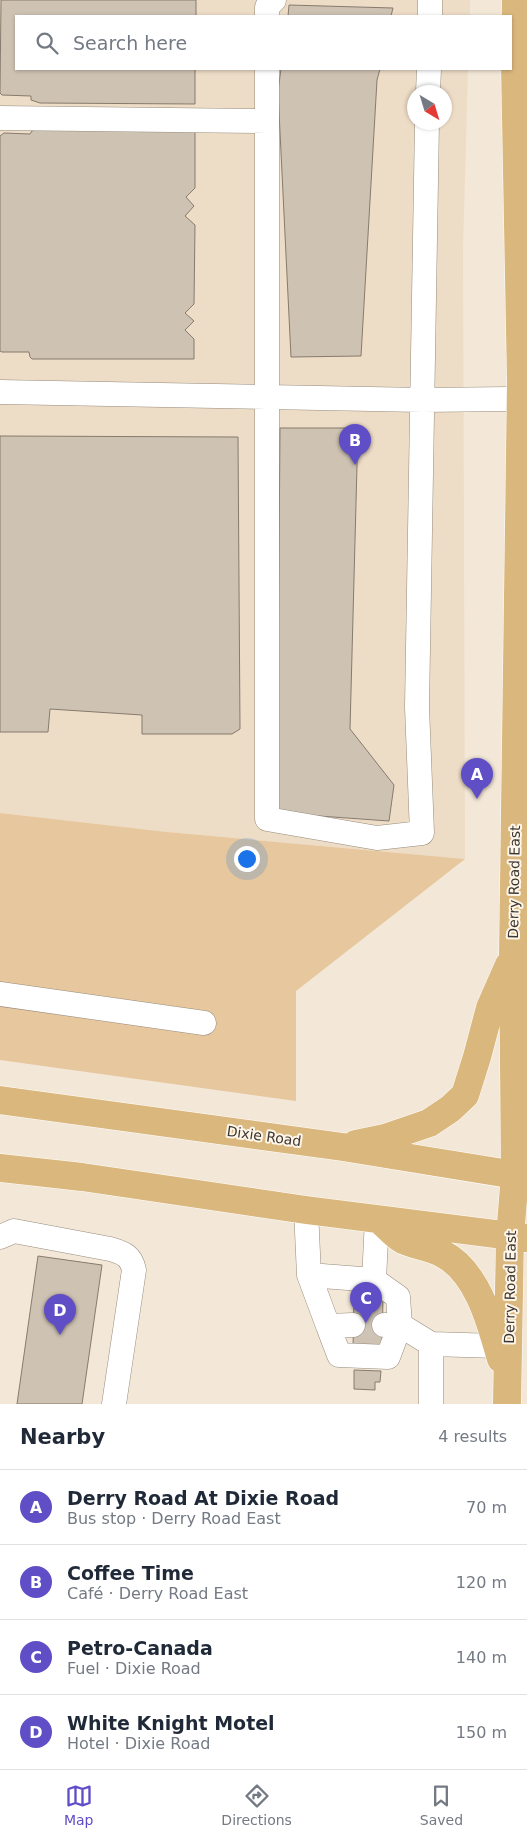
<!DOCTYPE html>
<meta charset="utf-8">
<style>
:root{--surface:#fff;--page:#f6f6f7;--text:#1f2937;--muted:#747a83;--line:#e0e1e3;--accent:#604ec6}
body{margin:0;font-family:"DejaVu Sans",sans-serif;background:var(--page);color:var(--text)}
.compass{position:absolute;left:407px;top:85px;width:45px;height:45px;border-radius:50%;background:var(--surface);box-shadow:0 1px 4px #0004;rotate:142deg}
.you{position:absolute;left:246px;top:858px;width:18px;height:18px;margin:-12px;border:4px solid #fff;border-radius:50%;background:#1a73e8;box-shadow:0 0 0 8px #1a73e833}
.badge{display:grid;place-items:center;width:32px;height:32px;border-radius:50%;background:var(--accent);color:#fff;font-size:16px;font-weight:700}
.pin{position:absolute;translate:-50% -41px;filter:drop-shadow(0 1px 2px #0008)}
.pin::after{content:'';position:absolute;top:26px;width:18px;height:15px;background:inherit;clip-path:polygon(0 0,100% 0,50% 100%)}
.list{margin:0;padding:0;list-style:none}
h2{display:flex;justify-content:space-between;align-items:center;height:65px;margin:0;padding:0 20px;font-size:21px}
h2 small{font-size:16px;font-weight:400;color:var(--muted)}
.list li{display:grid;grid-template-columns:32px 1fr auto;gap:15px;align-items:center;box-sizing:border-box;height:75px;padding:0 20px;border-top:1px solid var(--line)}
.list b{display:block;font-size:19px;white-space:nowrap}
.list p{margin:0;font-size:16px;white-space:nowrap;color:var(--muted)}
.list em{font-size:16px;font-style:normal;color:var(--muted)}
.icon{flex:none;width:28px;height:28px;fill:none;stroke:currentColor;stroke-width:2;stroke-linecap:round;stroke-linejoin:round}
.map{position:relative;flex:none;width:527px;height:1404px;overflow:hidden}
.search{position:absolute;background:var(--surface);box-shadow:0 1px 4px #0004;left:15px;right:15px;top:15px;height:55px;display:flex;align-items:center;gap:12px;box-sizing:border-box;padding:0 18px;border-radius:0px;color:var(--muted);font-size:19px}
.sheet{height:365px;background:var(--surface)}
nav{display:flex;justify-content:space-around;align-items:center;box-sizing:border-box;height:70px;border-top:1px solid var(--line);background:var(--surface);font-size:14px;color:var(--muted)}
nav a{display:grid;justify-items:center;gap:2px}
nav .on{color:var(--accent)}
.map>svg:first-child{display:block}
</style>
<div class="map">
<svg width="527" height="1404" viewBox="0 0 527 1404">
<rect width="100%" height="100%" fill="#f3e7d7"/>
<path fill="#eddcc6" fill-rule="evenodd" d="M0,0H470V16H16V69H468L463,248L465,859L167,832L0,813ZM414,92H444V122H414Z"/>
<path fill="#e7c79d" d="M0,813L167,832L465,859L296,991V1101L0,1060Z"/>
<path fill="#cec2b3" stroke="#867b6d" d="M1,0H196V16H16V69H195V104L40,103L31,100V96L2,95L0,93Z
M289,5L393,8L391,16H288Z
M281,69H380L377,80L361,356L291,357L278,91Z
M35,130L195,131V188L186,197L194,206L185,216L195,225L194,304L185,313L194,321L185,330L194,339V359H32L30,357L29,352H2L0,351V136L4,133L30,134L32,131Z
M280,428H358L350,729L394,785L389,821L277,813Z
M0,436L238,437L240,729L232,734H142V715L50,709L48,732H0Z
M38,1256L102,1265L82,1404H17Z
M354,1295L383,1298L382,1350L353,1349Z
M354,1370L381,1371L380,1382H375V1390L354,1389Z"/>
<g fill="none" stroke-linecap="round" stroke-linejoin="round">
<path stroke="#cec4b6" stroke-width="24" stroke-dasharray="24 12" stroke-linecap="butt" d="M353,1325H382"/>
<defs>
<path id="minor" d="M267,16V7L274,0
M430,16V0
M267,69V819L377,838L422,833L417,707L427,122
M428,92L429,69
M0,118L267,121
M0,392L422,400L520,399
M0,994L204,1023
M306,1210L309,1275L328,1326L353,1325
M0,1237L14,1231L110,1249C124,1253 131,1256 134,1270L114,1404
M309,1275L374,1280L398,1297L400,1325L388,1357L339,1355L328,1326
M374,1280L377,1219
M384,1325H400L431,1344V1404
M431,1344L497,1346"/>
<path id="major" d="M0,1100L343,1147L515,1175H527
M356,1144L385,1138L429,1123L450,1109L465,1095L477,1057L490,1008L509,965
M0,1168L82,1177L306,1210L527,1238
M380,1220C387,1226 395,1236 403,1240C416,1246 431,1247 443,1254C478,1272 491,1324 501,1359
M507,1404L510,1236L515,1175L513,956L521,382L515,65L516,0"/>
</defs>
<use href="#minor" stroke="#978c7d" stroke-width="25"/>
<use href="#major" stroke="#fff" stroke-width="29"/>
<use href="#minor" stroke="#fff" stroke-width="24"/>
<use href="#major" stroke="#dab77c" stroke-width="28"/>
</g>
<g text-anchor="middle" stroke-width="4" stroke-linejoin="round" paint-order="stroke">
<g font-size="14" fill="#3b3730" stroke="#fff5e8">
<text transform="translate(514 882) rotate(-89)" y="5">Derry Road East</text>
<text transform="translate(264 1136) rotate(8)" y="5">Dixie Road</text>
<text transform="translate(510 1287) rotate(-89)" y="5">Derry Road East</text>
</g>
</g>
</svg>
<svg class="compass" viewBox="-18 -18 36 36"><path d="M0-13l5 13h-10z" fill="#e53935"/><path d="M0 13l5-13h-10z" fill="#747a83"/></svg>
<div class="you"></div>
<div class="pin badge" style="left:477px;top:799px">A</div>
<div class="pin badge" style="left:355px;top:465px">B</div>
<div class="pin badge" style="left:366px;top:1323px">C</div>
<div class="pin badge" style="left:60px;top:1335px">D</div>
<div class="search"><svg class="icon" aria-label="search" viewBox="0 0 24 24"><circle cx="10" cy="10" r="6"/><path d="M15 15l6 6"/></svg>Search here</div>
</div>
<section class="sheet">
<h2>Nearby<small>4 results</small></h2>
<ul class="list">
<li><span class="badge">A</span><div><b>Derry Road At Dixie Road</b><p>Bus stop · Derry Road East</p></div><em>70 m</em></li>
<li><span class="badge">B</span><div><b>Coffee Time</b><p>Café · Derry Road East</p></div><em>120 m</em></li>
<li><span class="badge">C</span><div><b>Petro-Canada</b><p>Fuel · Dixie Road</p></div><em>140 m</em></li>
<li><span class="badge">D</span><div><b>White Knight Motel</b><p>Hotel · Dixie Road</p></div><em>150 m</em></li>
</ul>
</section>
<nav>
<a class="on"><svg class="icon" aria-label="map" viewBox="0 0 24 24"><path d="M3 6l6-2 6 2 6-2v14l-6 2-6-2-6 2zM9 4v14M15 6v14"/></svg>Map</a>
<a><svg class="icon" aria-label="directions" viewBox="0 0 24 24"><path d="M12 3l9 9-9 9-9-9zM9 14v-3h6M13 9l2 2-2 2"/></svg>Directions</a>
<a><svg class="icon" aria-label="saved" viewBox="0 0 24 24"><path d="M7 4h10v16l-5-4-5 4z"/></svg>Saved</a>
</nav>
